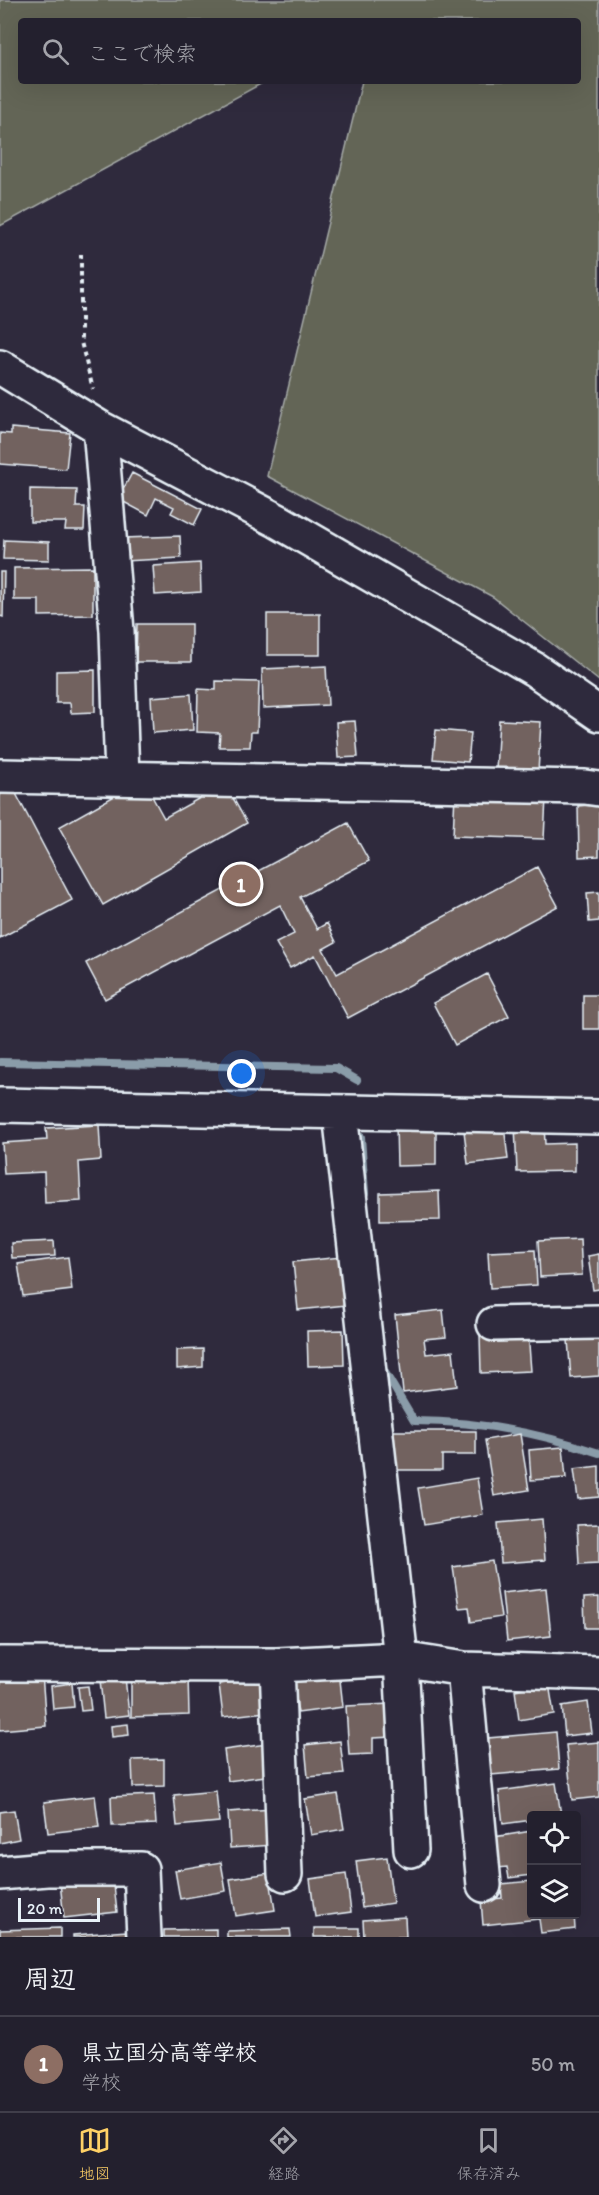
<!DOCTYPE html>
<html lang="ja">
<meta charset="utf-8">
<style>
:root{--surface:#23202e;--page:#2b2836;--text:#f1f3f6;--muted:#a3a3aa;--line:#403e4a;--accent:#ffd166}
body{margin:0;font-family:Itim,"Klee One",sans-serif;background:var(--page);color:var(--text)}
.controls{position:absolute;right:18px;bottom:18px;display:grid;overflow:hidden;border-radius:6px;box-shadow:0 6px 24px #0002}
.controls button{width:54px;height:54px;display:grid;place-items:center;padding:0;border:0;border-bottom:2px solid var(--line);background:var(--surface);color:var(--text);font:30px sans-serif}
.scale{position:absolute;left:18px;bottom:15px;width:82px;box-sizing:border-box;padding-left:6px;border:3px solid #e8f1f8;border-top:0;font-size:16px;line-height:21px;white-space:nowrap;color:#e8f1f8;-webkit-text-stroke:4px #2f2a3d;paint-order:stroke}
.you{position:absolute;left:242px;top:1074px;width:21px;height:21px;margin:-15px;border:4px solid #fff;border-radius:50%;background:#1a73e8;box-shadow:0 0 0 9px #1a73e833}
.badge{display:grid;place-items:center;width:39px;height:39px;border-radius:50%;background:var(--accent);color:#fff;font-size:20px;font-weight:700}
.pin{position:absolute;translate:-50% -50%;border:3px solid #fff;box-shadow:0 2px 6px #0006}
.list{margin:0;padding:0;list-style:none}
h2{display:flex;justify-content:space-between;align-items:center;height:78px;margin:0;padding:0 24px;font-size:26px}
h2 small{font-size:20px;font-weight:400;color:var(--muted)}
.list li{display:grid;grid-template-columns:39px 1fr auto;gap:18px;align-items:center;box-sizing:border-box;height:96px;padding:0 24px;border-top:2px solid var(--line)}
.list b{display:block;font-size:22px;white-space:nowrap}
.list p{margin:0;font-size:20px;white-space:nowrap;color:var(--muted)}
.list em{font-size:20px;font-style:normal;color:var(--muted)}
.icon{flex:none;width:33px;height:33px;fill:none;stroke:currentColor;stroke-width:2;stroke-linecap:round;stroke-linejoin:round}
.map{position:relative;flex:none;width:599px;height:1937px;overflow:hidden}
.search{position:absolute;background:var(--surface);box-shadow:0 6px 24px #0002;left:18px;right:18px;top:18px;height:66px;display:flex;align-items:center;gap:15px;box-sizing:border-box;padding:0 21px;border-radius:6px;color:var(--muted);font-size:22px}
.sheet{height:174px;background:var(--surface)}
nav{display:flex;justify-content:space-around;align-items:center;box-sizing:border-box;height:84px;border-top:2px solid var(--line);background:var(--surface);font-size:16px;color:var(--muted)}
nav a{display:grid;justify-items:center;gap:3px}
nav .on{color:var(--accent)}
.map>svg:first-child{display:block}
</style>
<div class="map">
<svg width="599" height="1937" viewBox="0 0 599 1937">
<rect width="100%" height="100%" fill="#2f2a3d"/>
<filter id="ink" filterUnits="userSpaceOnUse"><feTurbulence type="fractalNoise" baseFrequency=".0167" numOctaves="2"/><feDisplacementMap in="SourceGraphic" scale="12" xChannelSelector="R" yChannelSelector="G"/><feConvolveMatrix kernelMatrix="1 2 1 2 8 2 1 2 1" color-interpolation-filters="sRGB"/></filter>
<g filter="url(#ink)">
<path fill="#646557" stroke="#a6aba8" stroke-width="1.5" d="M0,0H599V681L493,597L267,476L362,81H578V21H21V81H266L0,226Z"/>
<g fill="none" stroke-linecap="round" stroke-linejoin="round">
<path stroke="#8a9ca9" stroke-width="8" d="M0,1062L336,1068L357,1080
M361,1137L365,1193
M380,1364L414,1421C479,1421 537,1432 599,1453"/>
</g>
<path fill="#72625f" stroke="#e8f1f8" stroke-width="1.5" d="M11,428L70,433L66,469L0,464V433L11,434Z
M132,473L202,509L194,525L171,513L174,507L156,498L148,515L118,499Z
M30,489L77,490L76,507H85L84,530H65L66,522H30Z
M180,536L181,558L124,561L123,538Z
M4,540L49,542V560L3,559Z
M200,563L201,592L155,595L153,566Z
M93,567V615L39,616V600H14V568Z
M0,572H4L3,617L0,616Z
M267,614H320V655H267Z
M137,624H191V662H136Z
M326,666L328,705L263,708L262,669Z
M95,670V712L71,713L70,703H56V671Z
M216,681L259,682L257,732H251L250,747H219L220,733L197,732L198,689L216,690Z
M191,694L193,730L153,733L151,697Z
M499,720L541,722L538,772L496,770Z
M355,721L358,757L338,758L336,722Z
M436,730L471,733L468,762L433,759Z
M143,780L164,818L225,784L247,823L103,905L59,827Z
M13,788L72,900L0,938V795Z
M455,794L546,797L544,839L453,836Z
M599,804V856L579,857L578,806Z
M348,823L369,861L300,897L317,929L327,923L336,942L323,949L337,974L537,867L558,906L348,1018L315,955L290,968L276,943L294,934L280,905L105,999L86,963Z
M599,892V921L589,922L587,893Z
M487,974L509,1016L455,1045L433,1003Z
M583,995H599V1029H583Z
M436,1124V1165L397,1166L396,1125Z
M544,1124L545,1144L575,1143V1171L517,1172L515,1125Z
M99,1125L101,1160L79,1162L81,1201L45,1203L44,1172L4,1174L2,1143L47,1140L46,1128Z
M504,1126L508,1159L468,1164L464,1131Z
M439,1191L440,1220L380,1221V1193Z
M580,1239L582,1275L540,1277L538,1241Z
M54,1241L55,1256L12,1258L11,1243Z
M535,1250L537,1285L490,1288L488,1252Z
M599,1254V1289L593,1290L588,1256Z
M68,1257L72,1290L23,1296L18,1264Z
M341,1257L346,1305L298,1310L293,1262Z
M443,1310L446,1337L424,1339L426,1354L453,1351L457,1386L403,1393L395,1315Z
M343,1330L344,1365L308,1366L307,1331Z
M528,1332L531,1371L481,1373L480,1335Z
M599,1337V1376L571,1378L568,1340Z
M203,1349V1367L177,1369V1350Z
M391,1431H476V1455H442V1470H391Z
M520,1434L529,1490L494,1496L485,1440Z
M563,1447L566,1478L531,1480L529,1450Z
M599,1466V1497L578,1499L574,1469Z
M477,1478L483,1515L424,1525L418,1488Z
M542,1519L545,1560L501,1563L498,1523Z
M599,1524V1563L579,1564L577,1525Z
M492,1561L501,1617L471,1622L469,1607L459,1608L453,1567Z
M546,1588L551,1636L507,1641L502,1593Z
M599,1597V1628H585L584,1598Z
M339,1671L343,1707L298,1713L293,1676Z
M42,1674L46,1726L0,1730V1678Z
M188,1676L189,1715L131,1717V1677Z
M125,1677L129,1715L104,1718L100,1680Z
M262,1679L265,1712L223,1717L219,1684Z
M72,1683L74,1707L53,1709L51,1686Z
M549,1684L554,1714L519,1720L515,1690Z
M88,1686L91,1710L81,1711L78,1687Z
M588,1702L592,1733L565,1736L562,1706Z
M391,1704L393,1737L373,1738V1754L349,1755L346,1706Z
M128,1724L129,1735L112,1737L111,1726Z
M556,1732L559,1769L491,1775L488,1738Z
M340,1741L344,1774L308,1777L305,1745Z
M599,1742V1797L572,1800L566,1745Z
M267,1744L272,1775L228,1781L224,1750Z
M164,1759V1786L133,1787L132,1760Z
M556,1783L561,1815L532,1816V1820L503,1824L499,1791Z
M216,1791L219,1822L177,1826L174,1795Z
M338,1794L344,1829L311,1835L305,1799Z
M154,1795L156,1824L112,1826L111,1797Z
M95,1796L99,1827L48,1833L44,1802Z
M272,1809L274,1845L230,1848L228,1812Z
M14,1810L19,1839L0,1843V1812Z
M532,1831V1875L509,1878L507,1867L498,1868L494,1837Z
M387,1857L393,1903L362,1908L356,1861Z
M221,1862L226,1891L180,1899L175,1870Z
M269,1873L275,1910L236,1916L230,1879Z
M346,1874L351,1912L315,1917L310,1879Z
M113,1876L117,1912L64,1918L60,1883Z
M532,1881V1914H574L575,1929L541,1933L539,1919L483,1925L481,1900L502,1898L501,1884Z
M405,1917L406,1937H364L363,1920Z
M60,1928V1937H0V1930Z
M314,1928H359V1937H314Z
M216,1929V1937H164V1930Z
M290,1929L291,1937H227V1931Z
M127,1931L128,1937H73V1935Z"/>
<g fill="none" stroke-linecap="round" stroke-linejoin="round">
<defs>
<path id="minor" d="M0,367L100,428L278,521L534,669L599,714
M100,428L117,631L122,777
M0,776L585,787L599,789
M0,1105L599,1117
M340,1113L401,1659L411,1850
M494,1324L599,1322
M0,1664L277,1665L401,1659L464,1669L599,1673
M277,1665L285,1874
M464,1669L484,1885
M0,1873L47,1869H141L144,1937"/>
</defs>
<use href="#minor" stroke="#e8f1f8" stroke-width="38"/>
<path stroke="#e8f1f8" stroke-width="4" stroke-dasharray="4.5 4.5" stroke-linecap="butt" d="M81,254V342L93,389"/>
<use href="#minor" stroke="#2f2a3d" stroke-width="33"/>
</g>
</g>
</svg>
<div class="controls">
<button><svg class="icon" aria-label="locate" viewBox="0 0 24 24"><circle cx="12" cy="12" r="6"/><path d="M12 2v4M12 18v4M2 12h4M18 12h4"/></svg></button>
<button><svg class="icon" aria-label="layers" viewBox="0 0 24 24"><path d="M12 4l9 5-9 5-9-5zM3 14l9 5 9-5"/></svg></button>
</div>
<div class="scale">20 m</div>
<div class="you"></div>
<div class="pin badge" style="left:241px;top:884px;background:#8d6e63">1</div>
<div class="search"><svg class="icon" aria-label="search" viewBox="0 0 24 24"><circle cx="10" cy="10" r="6"/><path d="M15 15l6 6"/></svg>ここで検索</div>
</div>
<section class="sheet">
<h2>周辺<small></small></h2>
<ul class="list">
<li><span class="badge" style="background:#8d6e63">1</span><div><b>県立国分高等学校</b><p>学校</p></div><em>50 m</em></li>
</ul>
</section>
<nav>
<a class="on"><svg class="icon" aria-label="map" viewBox="0 0 24 24"><path d="M3 6l6-2 6 2 6-2v14l-6 2-6-2-6 2zM9 4v14M15 6v14"/></svg>地図</a>
<a><svg class="icon" aria-label="directions" viewBox="0 0 24 24"><path d="M12 3l9 9-9 9-9-9zM9 14v-3h6M13 9l2 2-2 2"/></svg>経路</a>
<a><svg class="icon" aria-label="saved" viewBox="0 0 24 24"><path d="M7 4h10v16l-5-4-5 4z"/></svg>保存済み</a>
</nav>
